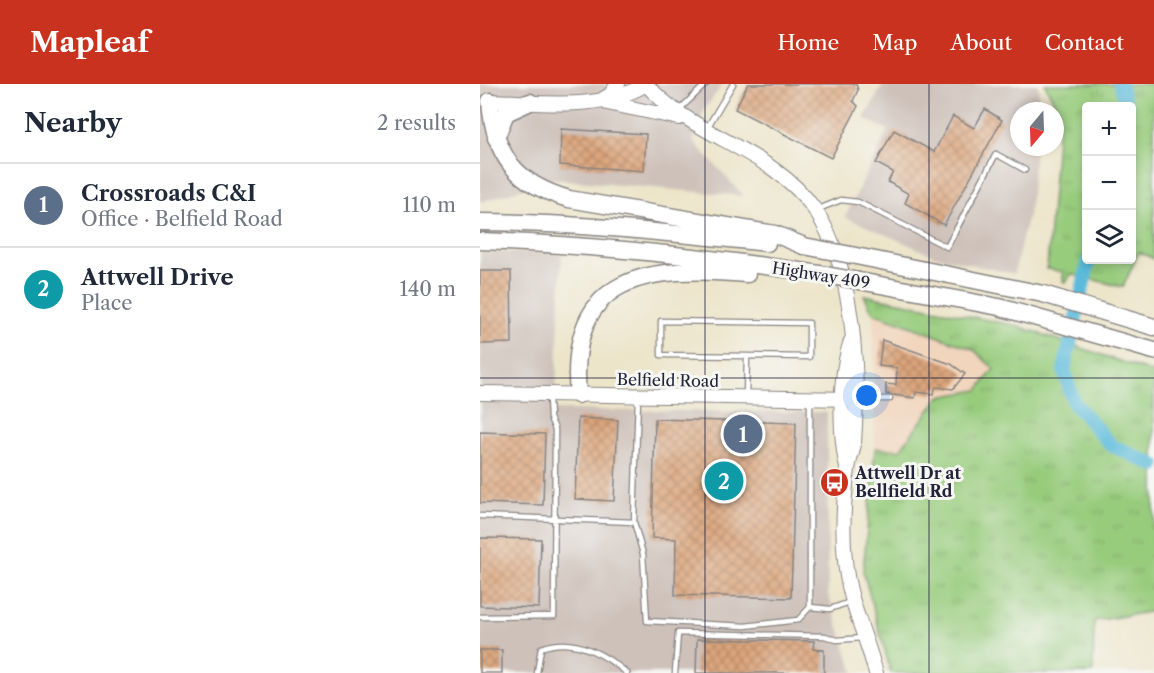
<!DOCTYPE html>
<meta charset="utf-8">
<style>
:root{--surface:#fff;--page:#f2f2f3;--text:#1f2937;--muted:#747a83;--line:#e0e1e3;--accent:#c8321e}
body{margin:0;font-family:"Libre Caslon Text",serif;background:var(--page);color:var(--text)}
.controls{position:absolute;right:18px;top:18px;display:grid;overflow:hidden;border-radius:6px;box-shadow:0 3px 9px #0003}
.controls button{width:54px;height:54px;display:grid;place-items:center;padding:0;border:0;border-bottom:2px solid var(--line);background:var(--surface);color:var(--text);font:30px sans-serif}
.compass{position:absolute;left:530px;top:18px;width:54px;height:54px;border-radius:50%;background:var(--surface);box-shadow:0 3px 9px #0003;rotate:199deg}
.you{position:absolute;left:387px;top:312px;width:21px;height:21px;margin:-15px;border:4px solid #fff;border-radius:50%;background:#1a73e8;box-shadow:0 0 0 9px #1a73e833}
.badge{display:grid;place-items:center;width:39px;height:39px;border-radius:50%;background:var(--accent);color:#fff;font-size:20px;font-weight:700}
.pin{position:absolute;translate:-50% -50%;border:3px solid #fff;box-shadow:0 2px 6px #0006}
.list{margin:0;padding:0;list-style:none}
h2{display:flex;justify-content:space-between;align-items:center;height:78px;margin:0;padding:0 24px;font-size:26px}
h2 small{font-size:20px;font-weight:400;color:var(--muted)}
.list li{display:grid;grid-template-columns:39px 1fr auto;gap:18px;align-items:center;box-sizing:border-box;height:84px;padding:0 24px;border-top:2px solid var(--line)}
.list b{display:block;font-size:22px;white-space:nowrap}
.list p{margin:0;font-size:20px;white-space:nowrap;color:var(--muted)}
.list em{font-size:20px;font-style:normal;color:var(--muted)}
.icon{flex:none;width:33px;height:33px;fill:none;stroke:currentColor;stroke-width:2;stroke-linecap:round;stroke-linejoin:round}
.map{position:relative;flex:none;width:674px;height:589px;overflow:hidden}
header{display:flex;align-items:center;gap:36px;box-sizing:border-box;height:84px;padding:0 30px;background:var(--accent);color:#fff}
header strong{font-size:28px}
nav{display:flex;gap:33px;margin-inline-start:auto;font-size:21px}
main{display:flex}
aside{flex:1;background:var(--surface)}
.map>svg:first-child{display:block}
</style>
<header>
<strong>Mapleaf</strong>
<nav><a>Home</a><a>Map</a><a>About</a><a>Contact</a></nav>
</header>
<main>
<aside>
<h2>Nearby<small>2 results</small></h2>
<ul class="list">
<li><span class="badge" style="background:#5c6f8a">1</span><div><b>Crossroads C&amp;I</b><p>Office · Belfield Road</p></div><em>110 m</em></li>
<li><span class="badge" style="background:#0f9aa8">2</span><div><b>Attwell Drive</b><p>Place</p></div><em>140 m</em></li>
</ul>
</aside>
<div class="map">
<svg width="674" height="589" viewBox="0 0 674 589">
<defs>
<pattern id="grass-tufts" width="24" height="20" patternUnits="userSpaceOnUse" patternTransform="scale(1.5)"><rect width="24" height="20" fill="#98cc7d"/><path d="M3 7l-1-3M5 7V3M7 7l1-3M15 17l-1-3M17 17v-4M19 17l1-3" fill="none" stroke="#83af6d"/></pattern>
<pattern id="building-cross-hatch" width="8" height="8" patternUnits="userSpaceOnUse" patternTransform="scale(1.5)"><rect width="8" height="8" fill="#dca57b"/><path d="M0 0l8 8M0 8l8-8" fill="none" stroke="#b28666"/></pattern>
</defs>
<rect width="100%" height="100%" fill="#f6f6f2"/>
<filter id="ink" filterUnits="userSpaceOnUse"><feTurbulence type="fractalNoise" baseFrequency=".0167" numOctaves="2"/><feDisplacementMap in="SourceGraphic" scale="12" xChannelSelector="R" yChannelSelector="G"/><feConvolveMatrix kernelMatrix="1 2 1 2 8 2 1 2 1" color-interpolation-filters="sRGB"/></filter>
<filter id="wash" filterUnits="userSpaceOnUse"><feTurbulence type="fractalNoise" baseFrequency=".008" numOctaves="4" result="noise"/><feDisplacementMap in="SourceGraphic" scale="24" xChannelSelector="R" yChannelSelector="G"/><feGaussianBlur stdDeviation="1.35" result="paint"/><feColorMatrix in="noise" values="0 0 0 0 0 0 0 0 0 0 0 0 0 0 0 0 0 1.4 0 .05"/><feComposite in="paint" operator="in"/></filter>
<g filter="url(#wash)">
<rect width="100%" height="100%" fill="#ede5ca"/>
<path fill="#f1d5bd" d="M393,229L493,265L514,285L498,306L459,313L420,366L395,364Z"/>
<path fill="#cec1ba" d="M0,0H243L224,26L213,57L264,112L73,95L0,118Z
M403,0H557L559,5L558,27H539V63H555L550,122L534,190L455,172L365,133L408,46L384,35Z
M0,168L82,169L75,326L347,328L348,510L374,589H0Z"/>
<path fill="url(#grass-tufts)" stroke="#5d775c" stroke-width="1.5" fill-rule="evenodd" d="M565,0H674V175L659,168L643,203L591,190L586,199L583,197V188L567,185L579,28ZM606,22H652V176H606Z
M384,211L538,242L674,289V527L614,537L613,589H411L383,487L395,364L420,366L459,313L498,306L514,285L493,265L393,229Z"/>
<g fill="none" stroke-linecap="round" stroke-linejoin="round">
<path stroke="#5cbbdb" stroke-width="14" d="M640,0L646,22
M609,176L584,286L594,319L631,361L674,381"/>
</g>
<g id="blocks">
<path fill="url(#building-cross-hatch)" d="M268,0H376L378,6L373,17L378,22L351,74L255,25Z
M505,25L522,36L464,141L425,119L429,110L408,98L413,88L396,79L414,46L454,68L473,32L494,44Z
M81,45L166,50L164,87L80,81Z
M0,187H31L32,259L0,260Z
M402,256L471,280L485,290L473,305L456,303L453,310L436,308L435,314L406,310V300L416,301L417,284L399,282Z
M98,334L138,336L134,417L95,415Z
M175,335L316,339L311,514L195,511L196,455L172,454Z
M0,348L65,350L63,421L0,419Z
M0,454L61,455L59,524L0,522Z
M217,555L334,557L333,565L344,566V589H216Z
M0,566H22V589H0Z"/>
</g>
</g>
<g filter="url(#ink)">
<use href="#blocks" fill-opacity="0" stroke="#888482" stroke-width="1.5"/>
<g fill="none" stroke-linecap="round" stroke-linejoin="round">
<defs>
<path id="lane" d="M199,26L226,0
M227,44L253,0
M336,126L361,116L378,118L467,163L516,70L545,86
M266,311L267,272L329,273V239L181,237V271L267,272
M377,315H410
M330,317V523L350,525L370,518
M0,432L154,438L158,314
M154,438L163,470L167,537L265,542L318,536L330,523
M0,533L74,532L75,345L70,334L69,313
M57,589L61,564C92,552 123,569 147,589
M195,589L198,549L345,552L357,556L382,554"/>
<path id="secondary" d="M166,0C213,54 293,65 335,126C375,184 379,291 374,359C373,368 369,376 368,385C364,413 362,448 365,476C368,516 386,551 396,589
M123,15L130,11L138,0
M10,17C61,18 121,28 166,0
M127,19L199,34
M0,309L375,315
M367,384C359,348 359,292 371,257"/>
<path id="highway" d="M10,17C14,72 36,100 89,115L295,150L324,162
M16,54L26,29L50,18
M0,138C97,139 191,149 287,159
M0,157C116,161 231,173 346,191
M371,171L563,210L674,243
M379,197L519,223L674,267
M98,311C87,189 169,181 267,190"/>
</defs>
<use href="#lane" stroke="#888482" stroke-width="7"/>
<use href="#secondary" stroke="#888482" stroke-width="16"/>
<use href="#highway" stroke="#888482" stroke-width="19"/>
<use href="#lane" stroke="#fff" stroke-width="4.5"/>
<use href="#secondary" stroke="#fff" stroke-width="14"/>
<use href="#highway" stroke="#fff" stroke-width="16"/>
<defs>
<path id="highway-bridge" d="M324,162L371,171
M346,191L379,197"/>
</defs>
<use href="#highway-bridge" stroke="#888482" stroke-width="19" stroke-linecap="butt"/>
<use href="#highway-bridge" stroke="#fff" stroke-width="16"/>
</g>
</g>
<path fill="none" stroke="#22223b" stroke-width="1.5" stroke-opacity="0.55" d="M225,0V589M449,0V589M0,294H674"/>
<defs>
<symbol id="bus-disc" viewBox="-11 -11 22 22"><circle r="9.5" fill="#c8321e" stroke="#f6f6f2"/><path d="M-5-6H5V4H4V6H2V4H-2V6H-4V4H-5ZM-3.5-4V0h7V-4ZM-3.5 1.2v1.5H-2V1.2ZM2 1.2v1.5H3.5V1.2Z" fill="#fff"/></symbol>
</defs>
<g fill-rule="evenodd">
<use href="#bus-disc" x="338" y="382" width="33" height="33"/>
</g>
<g text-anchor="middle" stroke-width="6" stroke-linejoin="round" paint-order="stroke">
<g font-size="16" fill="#22223b" stroke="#f6f6f2">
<text transform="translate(341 191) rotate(9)" y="6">Highway 409</text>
<text transform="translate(188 296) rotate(1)" y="6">Belfield Road</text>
</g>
<g font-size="16" font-weight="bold" fill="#22223b" stroke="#f6f6f2" text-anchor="start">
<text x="375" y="395">Attwell Dr at<tspan x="375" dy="18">Bellfield Rd</tspan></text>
</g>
</g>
</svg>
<div class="controls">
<button>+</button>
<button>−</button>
<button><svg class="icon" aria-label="layers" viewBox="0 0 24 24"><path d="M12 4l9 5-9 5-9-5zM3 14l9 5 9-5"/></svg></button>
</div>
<svg class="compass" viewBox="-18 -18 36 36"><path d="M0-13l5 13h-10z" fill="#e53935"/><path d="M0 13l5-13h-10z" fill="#747a83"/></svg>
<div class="you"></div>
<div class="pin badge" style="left:263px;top:350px;background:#5c6f8a">1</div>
<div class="pin badge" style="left:244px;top:397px;background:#0f9aa8">2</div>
</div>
</main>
